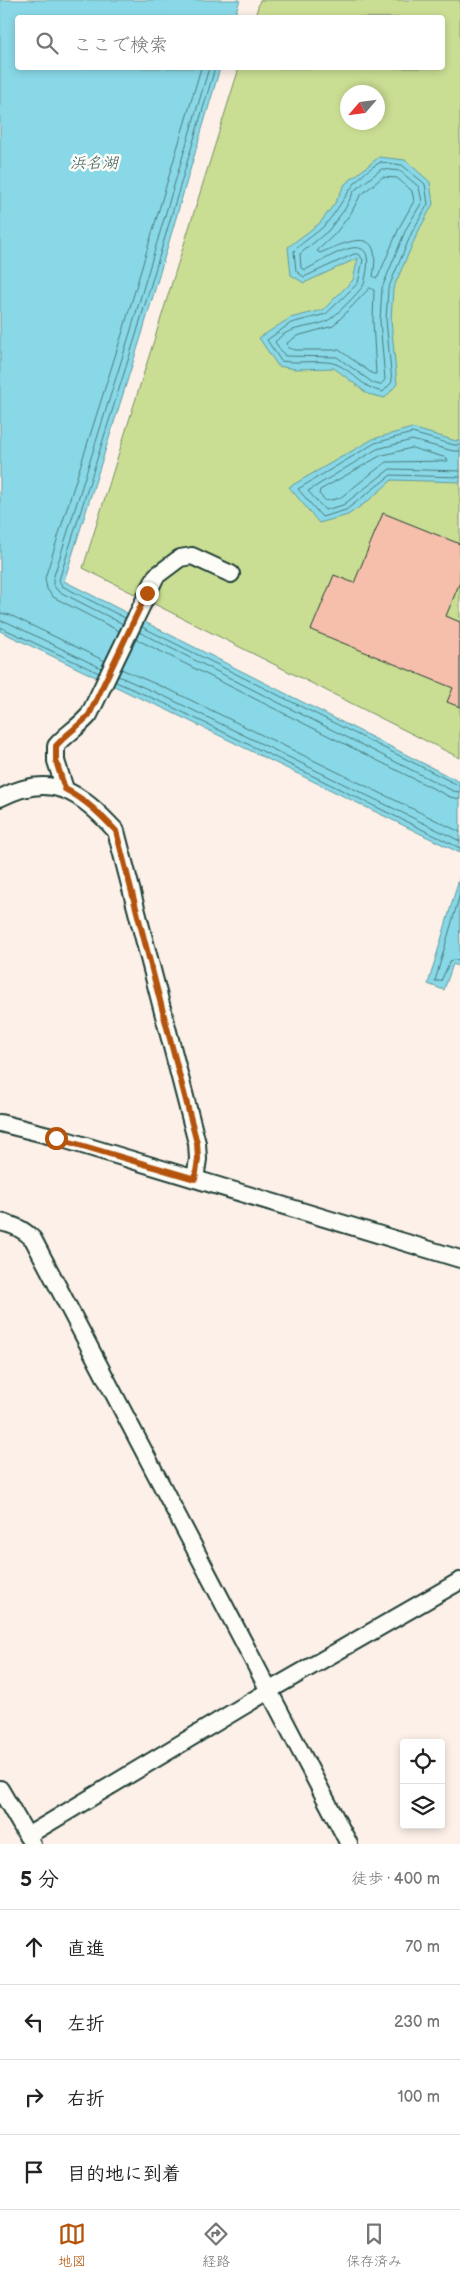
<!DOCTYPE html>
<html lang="ja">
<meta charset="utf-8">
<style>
:root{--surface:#fff;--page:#f6f6f6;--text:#222;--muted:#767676;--line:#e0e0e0;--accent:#b45309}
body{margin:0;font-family:"Balsamiq Sans","Klee One",sans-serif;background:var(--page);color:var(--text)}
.controls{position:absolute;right:15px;bottom:15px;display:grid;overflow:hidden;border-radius:5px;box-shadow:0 2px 8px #0003}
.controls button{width:45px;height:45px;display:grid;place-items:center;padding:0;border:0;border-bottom:1px solid var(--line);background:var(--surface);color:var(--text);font:25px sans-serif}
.compass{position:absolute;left:340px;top:85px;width:45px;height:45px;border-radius:50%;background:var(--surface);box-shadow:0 2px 8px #0003;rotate:242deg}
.stop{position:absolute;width:15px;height:15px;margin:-11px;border:4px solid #b45309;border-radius:50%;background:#fff}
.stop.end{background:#b45309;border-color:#fff;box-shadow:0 1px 5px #0008}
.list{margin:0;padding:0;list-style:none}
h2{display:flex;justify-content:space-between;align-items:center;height:65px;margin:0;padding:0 20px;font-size:21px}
h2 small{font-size:16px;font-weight:400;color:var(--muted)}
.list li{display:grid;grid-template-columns:32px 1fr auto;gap:15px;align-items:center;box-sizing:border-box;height:75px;padding:0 20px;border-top:1px solid var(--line)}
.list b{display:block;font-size:19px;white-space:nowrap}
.list em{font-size:16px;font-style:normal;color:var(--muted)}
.icon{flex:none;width:28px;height:28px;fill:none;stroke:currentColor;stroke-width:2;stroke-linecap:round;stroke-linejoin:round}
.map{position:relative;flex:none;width:460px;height:1844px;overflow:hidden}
.search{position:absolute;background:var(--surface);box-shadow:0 2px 8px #0003;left:15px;right:15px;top:15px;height:55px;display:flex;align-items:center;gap:12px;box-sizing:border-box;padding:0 18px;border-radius:5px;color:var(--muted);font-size:19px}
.sheet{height:365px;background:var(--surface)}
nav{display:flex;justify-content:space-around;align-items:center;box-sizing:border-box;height:70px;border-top:1px solid var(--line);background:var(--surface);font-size:14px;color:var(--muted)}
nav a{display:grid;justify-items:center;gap:2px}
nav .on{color:var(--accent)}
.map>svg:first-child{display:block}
</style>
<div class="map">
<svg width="460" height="1844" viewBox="0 0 460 1844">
<rect width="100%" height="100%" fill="#fcf0e8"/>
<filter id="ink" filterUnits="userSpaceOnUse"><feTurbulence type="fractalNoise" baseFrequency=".02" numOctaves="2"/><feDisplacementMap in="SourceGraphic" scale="10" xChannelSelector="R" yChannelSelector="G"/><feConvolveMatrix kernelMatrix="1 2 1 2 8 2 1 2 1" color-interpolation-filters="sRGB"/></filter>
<g filter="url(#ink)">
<path fill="#cade93" stroke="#748e64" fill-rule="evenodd" d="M260,0H460V758L83,568L239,68H442V18L255,17ZM348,92H378V122H348Z"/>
<path fill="#89d8e7" stroke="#5f9a9f" d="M0,0H240L234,17L18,18V68H220L141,337L64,581L460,782V853L163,708L133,695L0,631Z
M379,157L405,160L430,182L433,204L417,234L393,289L391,320L397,384L385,398L368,394L334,368L295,369L278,366L259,338L290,318L323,310L353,280L358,258L304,283L291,275L288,247L320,223L335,203L345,184Z
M412,428L456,441L460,440V482L392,480L368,501L348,515L319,523L289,487L373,439Z
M459,879L460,967L453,964L444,990L428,984Z"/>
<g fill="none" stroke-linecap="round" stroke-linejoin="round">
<path stroke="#497b7c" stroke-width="1" d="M381,162L402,165L425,184L428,204L412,232L388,289L386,320L392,382L383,392C361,388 354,371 336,364C325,359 296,364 281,361L267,340L291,323L326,314L358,283L363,260L359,254H354L304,277L296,271L294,251C303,241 315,235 324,226C345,203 351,177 381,162Z
M382,169L400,171L419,187L422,202L406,229L382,288L380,321L385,380L380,385L373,383L337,357L285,356L275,342C289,325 310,329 327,321C335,317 358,293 363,286C365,283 365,279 366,275C377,223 327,259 305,270L301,268L300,254L328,231L345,209L354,191Z
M383,177L397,178L412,191L414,201L400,226L378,277L376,278L373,276C383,224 349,241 320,253L317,251L335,234L351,213L360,196Z
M370,288L374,290L373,321L376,374H373L339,350H296L288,348L287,343L297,336L333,326Z
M460,445H454L412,433L375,443L298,489L322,517L346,510L391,475L460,477
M412,448L447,458L448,461L386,462L340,498L326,501L319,494L320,490L380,456Z
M460,451H453L412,440L377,449L308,491L325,510L343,505L390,469L460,471
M0,613L10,615L105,661
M125,618L62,586L59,580L136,335L215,68
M0,621L7,622L101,668
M123,624L58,591L53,585V579L130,333L209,68
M0,627L99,673
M142,627L460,786
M119,631L53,597L47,589L45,578L123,331L201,68
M139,632L453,791L460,792
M136,639L450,797L460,799
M121,669L172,691L460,832
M118,676L168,698L460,841
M116,682L166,704L460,848
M460,894L435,981H441L450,961L454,960L460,961"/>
</g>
<path fill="#f6bfab" stroke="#1f3d34" d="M383,513L460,544V582L446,616L460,622V707L447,702L453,688L311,630L334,575L354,583Z"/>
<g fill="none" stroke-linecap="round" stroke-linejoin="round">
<defs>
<path id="minor" d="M65,789L56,761V746C66,734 79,727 89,715L156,576L180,558L192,556L231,574
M0,798C52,771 80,792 116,831L197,1143L198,1159L195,1179
M0,1123L56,1137L460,1259
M0,1222C14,1225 23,1229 33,1239L349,1844
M0,1789L32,1844
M27,1836L270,1690L460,1581"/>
</defs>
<use href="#minor" stroke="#1f3d34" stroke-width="20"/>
<use href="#minor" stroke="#fdfcf7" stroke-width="16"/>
</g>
</g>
<g fill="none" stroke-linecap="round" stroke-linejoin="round" filter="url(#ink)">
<path stroke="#b45309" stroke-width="6" d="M56,1138L195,1179L198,1159L197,1143L116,831C100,814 86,800 65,789L56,761V746C66,734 79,726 89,715L147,593"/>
</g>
<g text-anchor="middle" stroke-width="5" stroke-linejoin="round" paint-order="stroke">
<g font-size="16" font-style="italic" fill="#345c58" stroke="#fdfcf7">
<text x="94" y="168">浜名湖</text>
</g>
</g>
</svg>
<div class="controls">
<button><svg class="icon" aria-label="locate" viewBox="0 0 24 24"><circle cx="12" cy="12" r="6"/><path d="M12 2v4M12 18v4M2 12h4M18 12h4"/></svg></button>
<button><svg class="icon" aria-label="layers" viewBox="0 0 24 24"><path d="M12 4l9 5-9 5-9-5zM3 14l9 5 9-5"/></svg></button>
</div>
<svg class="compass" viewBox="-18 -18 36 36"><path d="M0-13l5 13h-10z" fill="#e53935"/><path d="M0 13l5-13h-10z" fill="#767676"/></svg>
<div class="stop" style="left:56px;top:1138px"></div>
<div class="stop end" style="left:147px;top:593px"></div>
<div class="search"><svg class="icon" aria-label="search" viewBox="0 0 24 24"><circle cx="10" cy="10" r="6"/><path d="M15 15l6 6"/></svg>ここで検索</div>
</div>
<section class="sheet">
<h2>5 分<small>徒歩 · 400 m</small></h2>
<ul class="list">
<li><svg class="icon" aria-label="ahead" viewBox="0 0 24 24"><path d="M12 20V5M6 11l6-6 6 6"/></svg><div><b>直進</b></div><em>70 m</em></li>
<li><svg class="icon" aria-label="left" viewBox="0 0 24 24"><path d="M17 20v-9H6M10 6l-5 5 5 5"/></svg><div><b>左折</b></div><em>230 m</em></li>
<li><svg class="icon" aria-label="right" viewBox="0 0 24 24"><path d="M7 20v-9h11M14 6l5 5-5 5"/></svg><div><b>右折</b></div><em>100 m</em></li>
<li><svg class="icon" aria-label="arrive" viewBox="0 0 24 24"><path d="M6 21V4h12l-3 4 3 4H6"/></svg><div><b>目的地に到着</b></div></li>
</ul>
</section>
<nav>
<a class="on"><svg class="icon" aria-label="map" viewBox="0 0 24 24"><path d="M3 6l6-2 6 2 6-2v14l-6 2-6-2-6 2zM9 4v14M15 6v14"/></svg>地図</a>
<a><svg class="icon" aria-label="directions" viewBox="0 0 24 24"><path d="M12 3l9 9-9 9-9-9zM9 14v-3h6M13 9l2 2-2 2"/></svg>経路</a>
<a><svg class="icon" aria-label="saved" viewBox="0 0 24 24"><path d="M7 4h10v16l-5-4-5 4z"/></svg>保存済み</a>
</nav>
